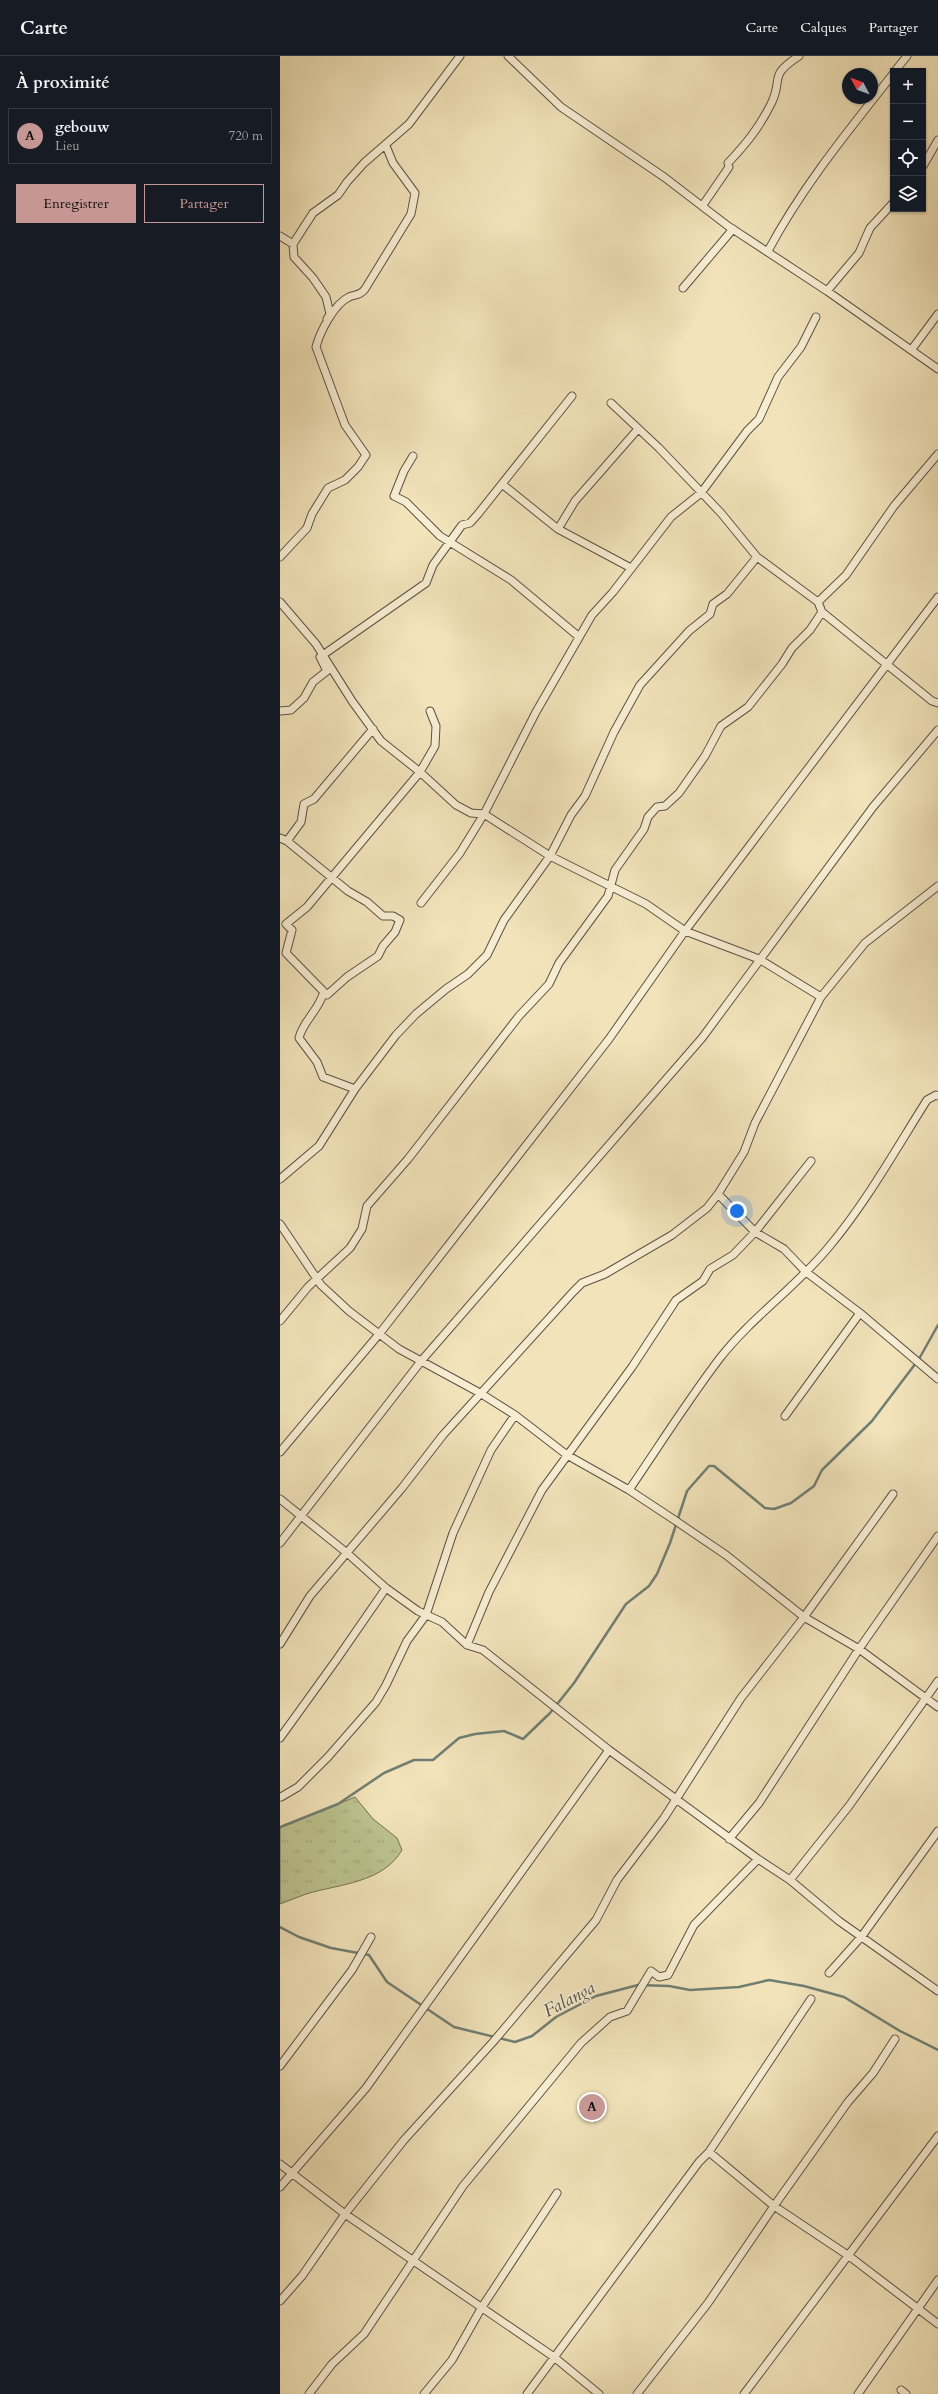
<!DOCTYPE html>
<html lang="fr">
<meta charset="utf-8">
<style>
:root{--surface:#171b24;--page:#20242c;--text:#f1f3f6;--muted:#9ea1a6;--line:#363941;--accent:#c59692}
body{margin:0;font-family:Cardo,serif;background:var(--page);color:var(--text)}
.controls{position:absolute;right:12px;top:12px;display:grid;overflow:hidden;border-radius:0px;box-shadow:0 1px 3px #0004}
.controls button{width:36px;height:36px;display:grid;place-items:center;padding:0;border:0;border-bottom:1px solid var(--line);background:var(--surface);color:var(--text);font:20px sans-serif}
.compass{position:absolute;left:562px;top:12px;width:36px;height:36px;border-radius:50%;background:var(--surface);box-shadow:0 1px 3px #0004;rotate:311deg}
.you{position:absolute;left:457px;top:1155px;width:14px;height:14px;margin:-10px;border:3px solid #fff;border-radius:50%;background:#1a73e8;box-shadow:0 0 0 6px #1a73e833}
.badge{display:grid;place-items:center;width:26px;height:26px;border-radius:50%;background:var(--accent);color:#111;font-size:13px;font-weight:700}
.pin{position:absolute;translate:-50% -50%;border:2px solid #fff;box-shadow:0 1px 4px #0006}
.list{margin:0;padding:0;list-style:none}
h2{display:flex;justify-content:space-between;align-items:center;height:52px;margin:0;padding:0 16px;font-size:17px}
h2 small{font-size:13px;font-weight:400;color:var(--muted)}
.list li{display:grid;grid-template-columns:26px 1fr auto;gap:12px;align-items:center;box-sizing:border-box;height:56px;margin:0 8px 8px;padding:0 8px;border:1px solid var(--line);border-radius:0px}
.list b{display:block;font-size:15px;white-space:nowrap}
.list p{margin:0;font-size:13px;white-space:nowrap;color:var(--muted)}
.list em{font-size:13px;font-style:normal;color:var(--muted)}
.actions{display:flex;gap:8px;padding:12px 16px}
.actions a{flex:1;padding:9px 0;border:1px solid var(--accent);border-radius:0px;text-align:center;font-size:14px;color:var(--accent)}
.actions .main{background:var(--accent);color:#111}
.icon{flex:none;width:22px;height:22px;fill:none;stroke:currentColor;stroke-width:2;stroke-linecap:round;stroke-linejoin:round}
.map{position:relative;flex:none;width:658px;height:2338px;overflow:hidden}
header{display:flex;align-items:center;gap:24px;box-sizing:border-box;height:56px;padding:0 20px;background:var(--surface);border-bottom:1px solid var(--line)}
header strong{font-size:19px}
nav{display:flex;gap:22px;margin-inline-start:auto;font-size:14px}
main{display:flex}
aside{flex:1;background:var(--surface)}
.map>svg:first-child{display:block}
</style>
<header>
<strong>Carte</strong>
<nav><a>Carte</a><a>Calques</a><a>Partager</a></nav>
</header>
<main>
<aside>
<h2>À proximité<small></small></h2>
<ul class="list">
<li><span class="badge">A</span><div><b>gebouw</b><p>Lieu</p></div><em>720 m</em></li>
</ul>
<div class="actions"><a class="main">Enregistrer</a><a>Partager</a></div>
</aside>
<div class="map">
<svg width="658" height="2338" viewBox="0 0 658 2338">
<defs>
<pattern id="grass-tufts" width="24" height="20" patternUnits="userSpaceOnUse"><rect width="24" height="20" fill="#bcc38f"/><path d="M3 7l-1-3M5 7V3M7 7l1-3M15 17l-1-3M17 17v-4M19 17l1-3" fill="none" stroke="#a2a77b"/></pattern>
</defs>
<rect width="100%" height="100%" fill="#f2e3ba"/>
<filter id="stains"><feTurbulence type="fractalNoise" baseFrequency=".005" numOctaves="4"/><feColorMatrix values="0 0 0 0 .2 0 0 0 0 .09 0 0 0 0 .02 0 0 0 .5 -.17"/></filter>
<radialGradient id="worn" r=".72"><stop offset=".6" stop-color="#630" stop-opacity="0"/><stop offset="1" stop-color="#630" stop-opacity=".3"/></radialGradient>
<path fill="url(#grass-tufts)" stroke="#747255" d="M75,1741L93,1763L117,1782L122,1794C103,1827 59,1828 26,1838C17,1841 9,1845 0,1848V1772Z"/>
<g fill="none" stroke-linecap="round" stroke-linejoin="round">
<path stroke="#6f7f73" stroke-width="2.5" d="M0,1771L58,1748L104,1717L134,1704H153L179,1682L195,1678L224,1675L243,1683L270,1657L294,1627L346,1548L369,1530L377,1518L390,1487L407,1435L429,1410H434L485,1452L494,1453L511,1447L534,1430L542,1414L592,1365L639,1303L658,1269
M0,1871L19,1881L51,1892L89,1899L107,1926L174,1971L235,1986L252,1980L276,1961L316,1940L358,1929L389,1930L410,1934L459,1931L489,1924L524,1930L564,1941L620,1975L658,1994"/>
<defs>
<path id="street" d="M228,0L281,51L384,121L448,170L547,235L658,313
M615,15L627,0
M643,110L658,84
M423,149L449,111L448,107C466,88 479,72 491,48C504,22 487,21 519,0
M0,180L13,188L14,201L33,222L46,241L50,258L47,263
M13,188L33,157L58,139L67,126L84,107L129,68L180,0
M488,195C522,131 568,75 613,18
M403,232L453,173
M547,235L579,197L590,172L613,147
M632,293L658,258
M331,347L379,392L441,457L477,501L538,546L542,556L652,645L658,647
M133,400L124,415L114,440L126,446L160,480L231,524L298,580
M222,428L278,473L351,512
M278,473L295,445L358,373
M0,501L27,472L32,458L48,432L65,424L78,411L86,399L65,369L36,291C40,276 54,248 69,241C76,238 80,240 85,233L131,158L135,137L113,107L106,90
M0,546L36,588L72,645L101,685L140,716L176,749L191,757L204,758L270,800L366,848L405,875L479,903L541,941
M538,546L566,519L614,450L658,398
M0,655L11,654L24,642L33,626L47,615L40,601L146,527L153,509L182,469L190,467L198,458L292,340
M0,782L7,785L68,835L87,846L103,860H113L120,864L115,876L103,890L98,900L67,921L47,939
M7,785L21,766L24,748L34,743L93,673
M141,847L180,797L204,758L256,656L312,559L333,536L391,461L421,437L467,375L479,363L498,321L521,291L536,261
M75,1033L43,1021L37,1006L19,982C23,965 38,955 43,938L47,939L6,897L12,874L6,868L27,851L140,716L155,690L156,670L150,655
M0,1123L39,1090L75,1033L116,979L136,958L166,933L188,918L207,899L224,864L270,800L291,759L305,740L334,676L360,629L409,575L430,558L433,548L447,538L477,501
M438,1138L475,1176L504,1193L526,1216L580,1257L658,1323
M0,1168L41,1229L69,1255L119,1293L200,1337L235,1359L287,1399L349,1434L393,1463L446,1499L524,1561L579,1593L658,1651
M0,1265L28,1231L70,1192L82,1173L87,1150L128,1103L239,960L269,928L279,907L328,840L335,814L364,773L368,761L377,751L385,750L399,737L425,700L441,670L468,651L502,608L512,592L530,574L542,556
M505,1360L580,1257
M0,1396L100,1277L329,983L405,875L658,541
M349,1434C379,1390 408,1344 440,1302C472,1261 515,1232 548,1192C586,1147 616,1093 647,1044L656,1039L658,1040
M0,1443L67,1497L106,1532L138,1555L162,1566L187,1589L203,1594L329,1694L478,1803L510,1824L559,1865L658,1935
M0,1487L142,1304L422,982L593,751L658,674
M0,1588L30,1540L122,1432L163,1379L293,1236L302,1227L325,1218L392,1179L427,1152L438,1138L464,1096L475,1067L541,941L585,887L658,830
M187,1589L209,1536L262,1434L352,1311L396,1244L423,1225L430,1213L453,1199L475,1176L531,1105
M0,1682L57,1603L106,1532
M1,1741L18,1731L48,1701L96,1646L106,1629L127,1585L146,1559L173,1477L211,1394L235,1359
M449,1783L479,1747L579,1593L658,1480
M510,1824L569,1750L658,1625
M549,1917L582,1880L658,1775
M0,2010L72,1914L91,1881
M429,2096L494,2150L569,2200L658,2268
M0,2108L65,2158L274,2301L319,2338
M0,2131L86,2032L329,1694
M0,2245L22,2220L65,2158L124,2084L213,1986L316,1864L337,1824L384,1762L461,1642L524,1561L613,1438
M621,2334L626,2338
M29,2338L52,2308L84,2278L183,2130L301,1987L330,1961L347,1955L371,1915L379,1921L388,1919L414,1869L478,1803
M144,2338L172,2304L202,2251L277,2137
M247,2338L419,2106L429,2096L531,1943
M357,2338L428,2247L494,2150L568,2046L593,2017L615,1983
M464,2338L658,2080
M578,2338L658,2224"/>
</defs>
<use href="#street" stroke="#5e5243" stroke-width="9"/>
<use href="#street" stroke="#f7edd2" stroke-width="7"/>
</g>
<g text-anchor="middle" stroke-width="3" stroke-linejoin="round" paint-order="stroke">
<g font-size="18" font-style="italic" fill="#4e5047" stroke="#f7edd2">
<text transform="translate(289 1943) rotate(-28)" y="6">Falanga</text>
</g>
</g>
<rect width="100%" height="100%" filter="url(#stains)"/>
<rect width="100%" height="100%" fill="url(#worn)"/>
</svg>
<div class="controls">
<button>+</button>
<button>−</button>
<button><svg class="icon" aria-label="locate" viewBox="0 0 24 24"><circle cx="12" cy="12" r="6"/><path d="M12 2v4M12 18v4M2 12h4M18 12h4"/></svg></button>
<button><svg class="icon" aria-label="layers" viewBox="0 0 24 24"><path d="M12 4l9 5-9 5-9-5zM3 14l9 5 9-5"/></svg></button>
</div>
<svg class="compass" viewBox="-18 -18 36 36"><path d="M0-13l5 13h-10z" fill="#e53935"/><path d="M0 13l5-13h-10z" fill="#9ea1a6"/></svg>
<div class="you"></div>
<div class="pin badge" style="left:312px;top:2051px">A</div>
</div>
</main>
